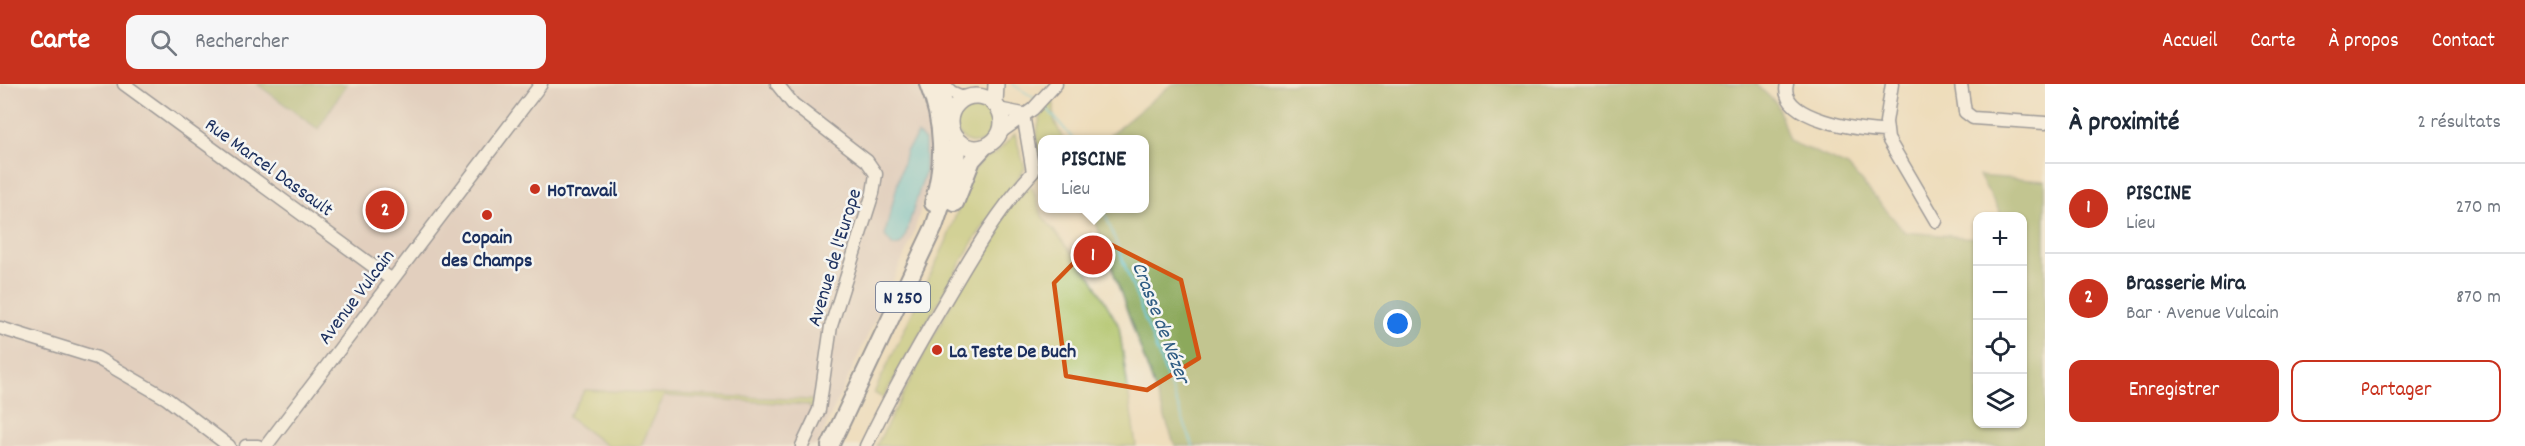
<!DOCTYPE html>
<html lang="fr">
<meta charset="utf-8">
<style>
:root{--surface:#fff;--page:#f6f6f7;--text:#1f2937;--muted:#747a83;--line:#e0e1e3;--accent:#c8321e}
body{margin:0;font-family:Dekko,sans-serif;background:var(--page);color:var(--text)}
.controls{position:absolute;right:18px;bottom:18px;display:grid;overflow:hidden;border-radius:12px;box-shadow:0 2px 4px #0004}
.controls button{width:54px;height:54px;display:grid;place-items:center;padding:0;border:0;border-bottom:2px solid var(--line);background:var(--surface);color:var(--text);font:30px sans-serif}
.you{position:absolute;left:1398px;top:240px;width:21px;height:21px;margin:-15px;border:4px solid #fff;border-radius:50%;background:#1a73e8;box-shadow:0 0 0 9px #1a73e833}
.badge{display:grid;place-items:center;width:39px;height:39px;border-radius:50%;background:var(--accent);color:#fff;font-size:20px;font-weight:700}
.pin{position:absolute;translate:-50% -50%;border:3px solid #fff;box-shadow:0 2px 6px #0006}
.popup{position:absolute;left:1038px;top:51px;width:111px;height:78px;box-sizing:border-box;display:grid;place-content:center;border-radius:12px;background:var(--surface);filter:drop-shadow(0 2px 4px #0005);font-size:20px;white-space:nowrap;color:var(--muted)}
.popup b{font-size:22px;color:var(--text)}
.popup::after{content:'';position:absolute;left:50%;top:100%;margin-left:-12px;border:12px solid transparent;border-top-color:var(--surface)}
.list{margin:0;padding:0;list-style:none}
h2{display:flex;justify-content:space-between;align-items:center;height:78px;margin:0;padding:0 24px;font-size:26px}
h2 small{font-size:20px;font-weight:400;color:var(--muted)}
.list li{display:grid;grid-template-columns:39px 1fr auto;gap:18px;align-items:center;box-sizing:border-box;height:90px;padding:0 24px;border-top:2px solid var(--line)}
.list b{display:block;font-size:22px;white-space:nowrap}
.list p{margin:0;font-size:20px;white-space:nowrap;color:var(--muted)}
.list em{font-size:20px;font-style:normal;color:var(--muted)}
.actions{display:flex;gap:12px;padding:18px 24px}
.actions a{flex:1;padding:14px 0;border:2px solid var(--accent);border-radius:12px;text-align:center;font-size:21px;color:var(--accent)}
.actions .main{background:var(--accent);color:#fff}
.icon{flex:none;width:33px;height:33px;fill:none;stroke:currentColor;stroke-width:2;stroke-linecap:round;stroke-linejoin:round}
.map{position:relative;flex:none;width:2045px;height:362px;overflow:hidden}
header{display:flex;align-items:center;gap:36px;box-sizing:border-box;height:84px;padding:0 30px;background:var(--accent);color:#fff}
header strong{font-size:28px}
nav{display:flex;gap:33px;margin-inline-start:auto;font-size:21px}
.search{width:420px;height:54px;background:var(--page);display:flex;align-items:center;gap:15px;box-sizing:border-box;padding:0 21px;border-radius:12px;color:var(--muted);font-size:22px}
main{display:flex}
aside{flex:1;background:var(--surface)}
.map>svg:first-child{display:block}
</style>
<header>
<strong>Carte</strong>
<div class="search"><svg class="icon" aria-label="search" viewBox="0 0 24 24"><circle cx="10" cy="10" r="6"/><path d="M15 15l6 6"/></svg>Rechercher</div>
<nav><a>Accueil</a><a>Carte</a><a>À propos</a><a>Contact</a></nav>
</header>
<main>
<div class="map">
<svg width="2045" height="362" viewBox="0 0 2045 362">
<rect width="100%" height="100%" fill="#f6f6f2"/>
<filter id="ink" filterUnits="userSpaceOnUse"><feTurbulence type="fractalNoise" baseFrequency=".0167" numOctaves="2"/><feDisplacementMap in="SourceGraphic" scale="12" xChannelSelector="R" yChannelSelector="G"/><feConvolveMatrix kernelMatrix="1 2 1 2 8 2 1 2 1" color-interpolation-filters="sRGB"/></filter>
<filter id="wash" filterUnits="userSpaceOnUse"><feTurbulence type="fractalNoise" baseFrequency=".008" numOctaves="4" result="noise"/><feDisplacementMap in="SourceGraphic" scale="24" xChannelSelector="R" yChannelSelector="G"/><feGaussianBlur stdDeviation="1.35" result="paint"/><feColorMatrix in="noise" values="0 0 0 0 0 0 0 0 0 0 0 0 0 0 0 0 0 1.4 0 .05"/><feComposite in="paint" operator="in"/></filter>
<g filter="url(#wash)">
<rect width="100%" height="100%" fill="#edb"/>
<path fill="#d2bfc1" d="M0,0H933L932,87L912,155L817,362H0Z"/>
<path fill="#b0c367" stroke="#667962" stroke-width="1.5" d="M1049,16L1054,20V36L1063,55L1042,56L1041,94C1036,65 1032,41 1049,16Z
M955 38a21 21 0 1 1 42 0a21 21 0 1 1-42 0Z
M1015,50L1025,84L974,156L883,314L874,309L946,158L970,92L983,75L996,69Z
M1032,103L1043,133L1091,193L1119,242L1136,362H876L974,176L1016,110Z
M585,306L811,316L817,322L798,362H795L812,326L809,321L664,312L641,362H607L568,333Z"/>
<path fill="#8ca95c" stroke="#546c5d" stroke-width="1.5" d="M257,0H347L318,45Z
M1172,0H1756L1777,20L1789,57L1848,82L1905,148L1977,154L1978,340H2022V132H2002L1979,92L2045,97V362H1175L1091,125L1144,124V56L1105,55Z"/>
<path fill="#5dc6d9" stroke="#3c7a9c" stroke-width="1.5" d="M918,50L925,57V88L904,156L900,161L893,162L885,152L887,141L906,67Z"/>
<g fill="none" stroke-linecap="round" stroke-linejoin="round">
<path stroke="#5dc6d9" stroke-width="2" d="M1012,0L1034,14
M1045,22L1074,56
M1103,124L1193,362"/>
</g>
</g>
<g filter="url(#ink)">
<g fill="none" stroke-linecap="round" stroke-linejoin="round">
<defs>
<path id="minor" d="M124,0L392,196
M777,0L793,20L867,77L876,90L873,109L831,242L819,326L802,362
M935,0L946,20L950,35
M944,0L951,8L965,14
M1787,0C1777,35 1862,47 1886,47
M1892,0L1886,38L1888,55L1936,137
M1961,0L1965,28L1973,34L2045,39
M998,25L1023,30
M1001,48L1033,25L1056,0
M0,244L97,274L166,314L229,362
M246,362H258
M266,362L541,0
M866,362C890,312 917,264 945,217C972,171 997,127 1033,88L1023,30"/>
<path id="major" d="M950 38a26 26 0 1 1 52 0a26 26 0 1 1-52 0Z
M995,21L996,0"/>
<path id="highway" d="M928,0C944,38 945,80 933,119
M955,119L972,76L983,64
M830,362L934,143L956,78L957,58"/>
</defs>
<use href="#minor" stroke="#3b496c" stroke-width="15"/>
<use href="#major" stroke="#3b496c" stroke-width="18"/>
<use href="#highway" stroke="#3b496c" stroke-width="20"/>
<use href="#minor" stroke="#fff" stroke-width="12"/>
<use href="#major" stroke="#fff" stroke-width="15"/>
<use href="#highway" stroke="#fff" stroke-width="16"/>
</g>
</g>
<path d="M0 0H2045V362H0ZM1098,154L1181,196L1199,274L1147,306L1066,292L1054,199Z" fill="#edb" fill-opacity=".55" fill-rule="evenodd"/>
<path fill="none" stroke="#d45514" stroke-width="4.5" stroke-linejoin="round" d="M1098,154L1181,196L1199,274L1147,306L1066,292L1054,199Z"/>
<g fill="#c8321e" stroke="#f6f6f2" stroke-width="2">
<circle cx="535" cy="105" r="6"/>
<circle cx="487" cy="131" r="6"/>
<circle cx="937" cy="266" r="6"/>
</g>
<g text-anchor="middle" stroke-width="5" stroke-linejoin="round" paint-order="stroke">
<rect fill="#f6f6f2" stroke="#5d6b8a" stroke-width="1.5" x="876" y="198" width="54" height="30" rx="4.5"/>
<g font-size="18" font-weight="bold" fill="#1b2f5e">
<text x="903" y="219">N 250</text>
</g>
<g font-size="20" fill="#1b2f5e" stroke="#f6f6f2">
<text transform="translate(270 82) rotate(36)" y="7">Rue Marcel Dassault</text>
<text transform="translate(833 173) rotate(-73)" y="7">Avenue de l'Europe</text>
<text transform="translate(355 212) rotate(-53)" y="7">Avenue Vulcain</text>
</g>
<g font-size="20" font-weight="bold" fill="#1b2f5e" stroke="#f6f6f2" text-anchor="start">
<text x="547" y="112">HoTravail</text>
<text x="487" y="159" text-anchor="middle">Copain<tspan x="487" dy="23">des Champs</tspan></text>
<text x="949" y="273">La Teste De Buch</text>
</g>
<g font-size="21" font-style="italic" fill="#2f5c83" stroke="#f6f6f2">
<text transform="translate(1162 238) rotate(69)" y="7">Crasse de Nézer</text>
</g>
</g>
</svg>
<div class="controls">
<button>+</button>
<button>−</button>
<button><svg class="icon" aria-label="locate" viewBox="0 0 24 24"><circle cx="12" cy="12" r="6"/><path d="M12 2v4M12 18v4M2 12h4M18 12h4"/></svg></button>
<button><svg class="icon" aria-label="layers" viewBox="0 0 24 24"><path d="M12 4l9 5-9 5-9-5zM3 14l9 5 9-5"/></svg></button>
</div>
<div class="you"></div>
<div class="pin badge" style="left:1093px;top:171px">1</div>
<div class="popup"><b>PISCINE</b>Lieu</div>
<div class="pin badge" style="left:385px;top:126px">2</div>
</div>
<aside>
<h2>À proximité<small>2 résultats</small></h2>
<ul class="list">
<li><span class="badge">1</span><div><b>PISCINE</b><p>Lieu</p></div><em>270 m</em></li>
<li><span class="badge">2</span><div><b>Brasserie Mira</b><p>Bar · Avenue Vulcain</p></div><em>870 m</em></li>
</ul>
<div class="actions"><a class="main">Enregistrer</a><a>Partager</a></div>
</aside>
</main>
